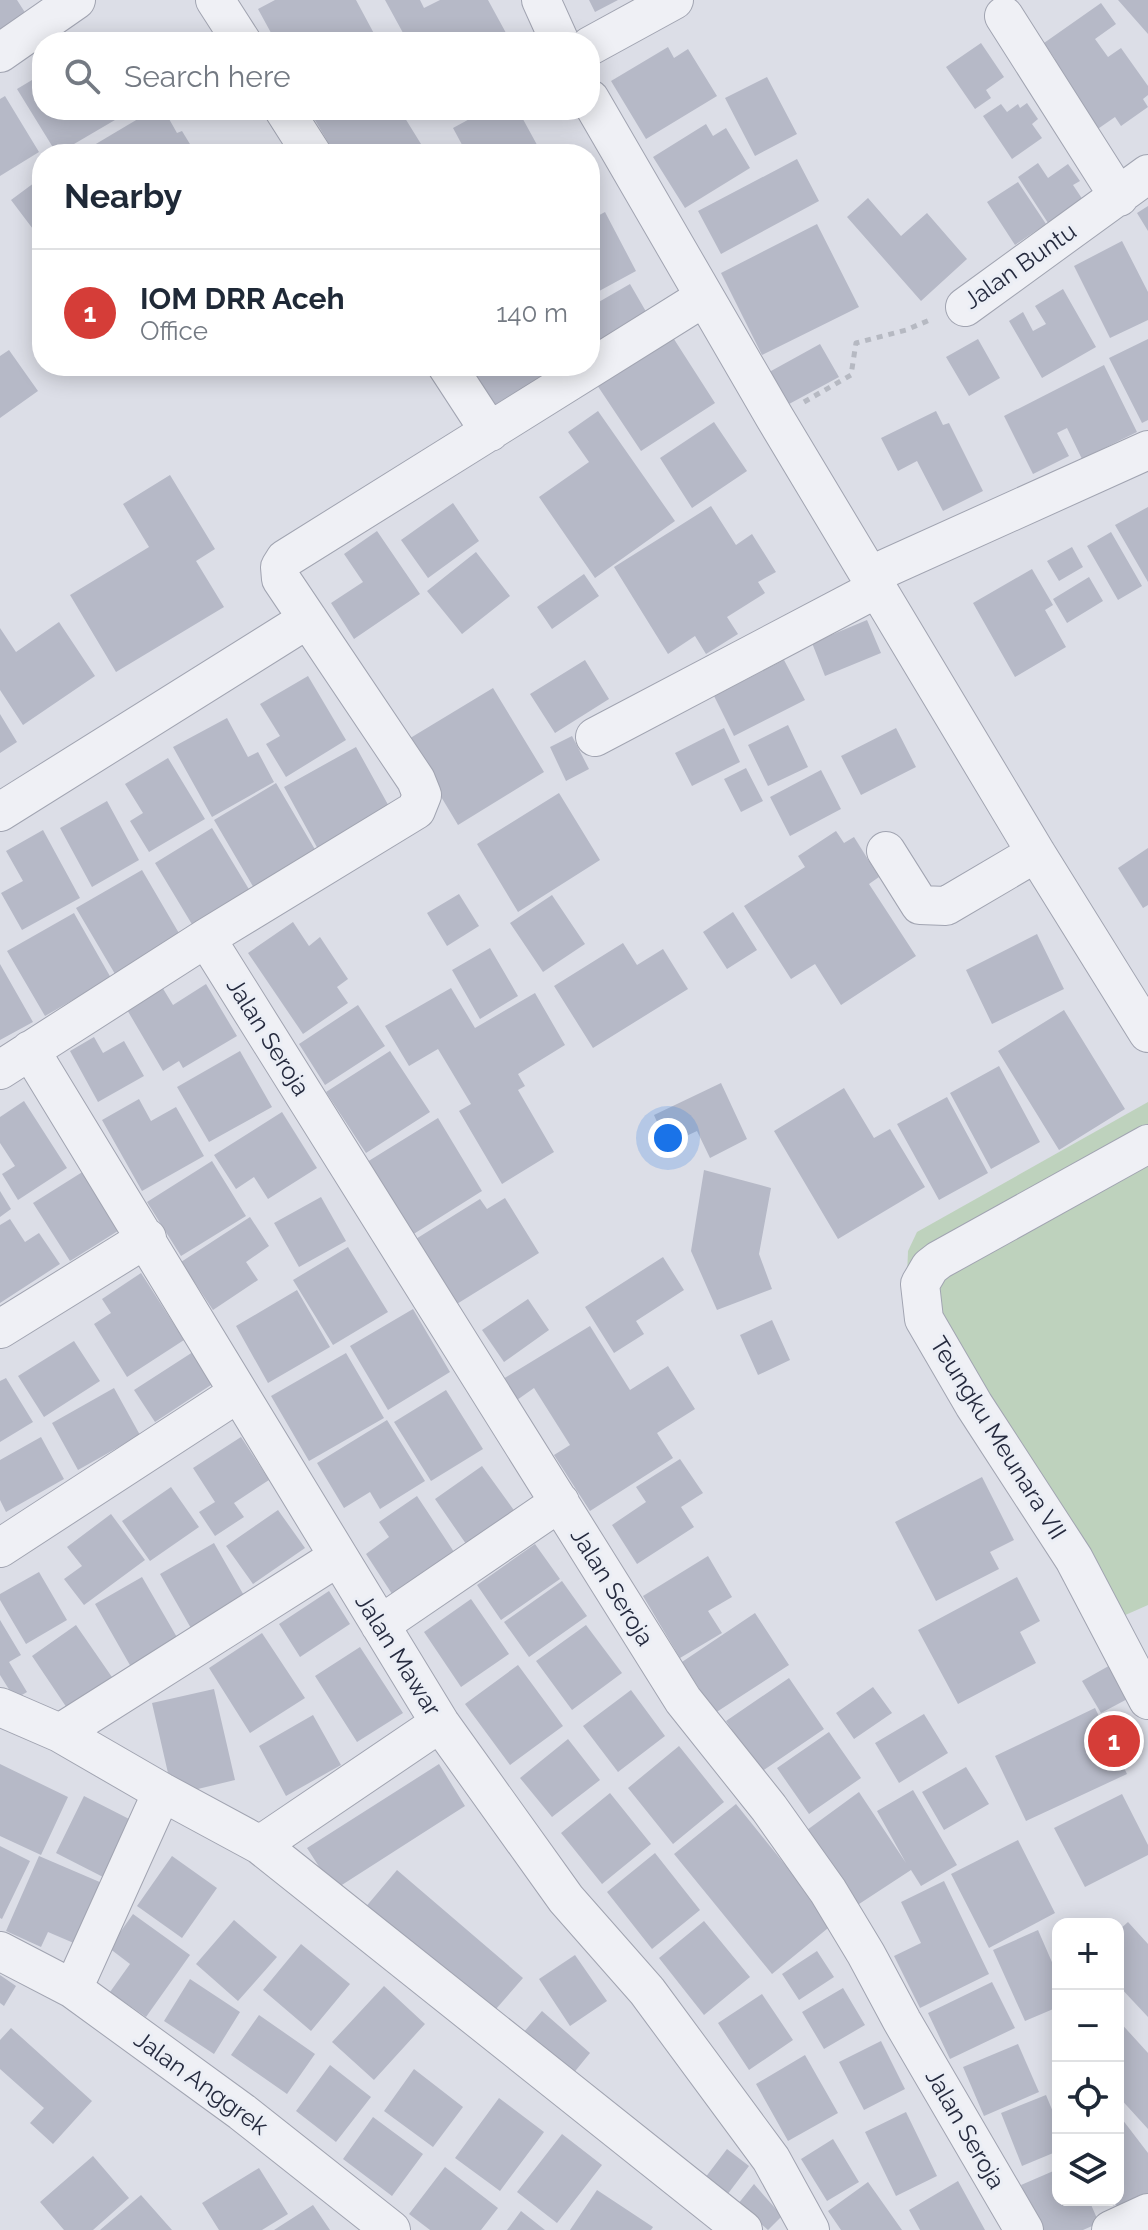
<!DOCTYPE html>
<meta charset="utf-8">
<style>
:root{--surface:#fff;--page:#f6f6f7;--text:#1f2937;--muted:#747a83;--line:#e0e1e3;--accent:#d53d38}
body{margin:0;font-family:Raleway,sans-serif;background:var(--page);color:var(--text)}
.controls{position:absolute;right:24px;bottom:24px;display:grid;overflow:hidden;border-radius:16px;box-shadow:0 4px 20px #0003}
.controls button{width:72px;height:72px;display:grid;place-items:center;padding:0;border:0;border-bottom:2px solid var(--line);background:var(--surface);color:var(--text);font:40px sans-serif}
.you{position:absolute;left:668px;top:1138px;width:28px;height:28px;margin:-20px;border:6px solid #fff;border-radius:50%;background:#1a73e8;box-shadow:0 0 0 12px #1a73e833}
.badge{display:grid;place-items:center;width:52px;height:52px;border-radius:50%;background:var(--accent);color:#fff;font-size:26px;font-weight:700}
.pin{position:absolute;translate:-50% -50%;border:4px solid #fff;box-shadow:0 2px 8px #0006}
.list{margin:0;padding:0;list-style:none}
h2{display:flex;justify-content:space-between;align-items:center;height:104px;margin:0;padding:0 32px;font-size:34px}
h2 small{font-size:26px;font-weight:400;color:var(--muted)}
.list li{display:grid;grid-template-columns:52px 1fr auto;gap:24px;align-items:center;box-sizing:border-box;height:128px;padding:0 32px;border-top:2px solid var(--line)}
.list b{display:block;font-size:30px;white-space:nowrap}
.list p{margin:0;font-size:26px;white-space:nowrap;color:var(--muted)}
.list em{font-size:26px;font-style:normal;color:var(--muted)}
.icon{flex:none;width:44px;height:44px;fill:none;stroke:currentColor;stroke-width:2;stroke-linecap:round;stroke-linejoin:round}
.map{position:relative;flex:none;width:1148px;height:2230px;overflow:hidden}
.search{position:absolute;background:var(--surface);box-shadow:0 4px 20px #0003;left:32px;top:32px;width:568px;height:88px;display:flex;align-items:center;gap:20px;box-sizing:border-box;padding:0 28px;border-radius:32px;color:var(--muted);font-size:30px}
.panel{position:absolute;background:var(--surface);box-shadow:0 4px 20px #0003;left:32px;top:144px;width:568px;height:232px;border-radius:32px}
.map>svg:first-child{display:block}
</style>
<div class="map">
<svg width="1148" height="2230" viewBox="0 0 1148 2230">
<rect width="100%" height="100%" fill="#dcdee7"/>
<path fill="#bed2bd" d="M1148,1102V1605L1105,1624L907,1277L908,1251L917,1232Z"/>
<path fill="#b6b9c7" d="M0,0H17L26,14L0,32Z
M275,0H356L378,41L276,42L258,9Z
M385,0H420L424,8L440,0H488L511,42H408Z
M589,0H618L595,12Z
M1118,0H1148V34Z
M1101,3L1116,24L1095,39L1108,57L1121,48L1148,86V95L1143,99L1148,107L1121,126L1115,117L1092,133L1045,66L1055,59L1044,43Z
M981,43L1004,77L986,90L991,98L975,109L946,67Z
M668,47L674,58L688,49L717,96L646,139L611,81Z
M42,74V110H132L57,154L17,89Z
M767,77L797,134L755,156L725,98Z
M5,96L39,152L0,176V99Z
M1027,103L1038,119L1032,124L1042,138L1012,159L983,116L1001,104L1007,112L1018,104L1020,108Z
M153,110H164L177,133L182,131L196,154H79Z
M309,110H400L421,144L403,154H335Z
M486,110H518L542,154H467L453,128Z
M706,124L713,136L726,128L750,168L685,208L653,157Z
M797,159L819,201L721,254L698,211Z
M1038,163L1048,178L1068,164L1080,181L1073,185L1085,203L1050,226L1018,177Z
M42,177V241L11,200Z
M1018,182L1046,224L1015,245L987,202Z
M868,198L901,236L927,213L967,259L921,301L847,217Z
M1148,206V231L1137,213Z
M605,212L636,271L590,296V220Z
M817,224L859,307L762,355L721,273Z
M1122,241L1148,292V320L1110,338L1074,266Z
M630,284L648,315L600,343L590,326V307Z
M1063,289L1096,347L1042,378L1009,321L1023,312L1033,331L1046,324L1035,306Z
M672,336L715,403L641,451L597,385Z
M978,339L1000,378L969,396L946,357Z
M1148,339V420L1142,423L1109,358Z
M820,344L839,377L778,410L760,377Z
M9,350L38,391L0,418V356Z
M1104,365L1137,432L1082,459L1067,428L1057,433L1069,456L1033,474L1004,416Z
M466,366H560L491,408Z
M598,411L675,521L595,578L539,497L589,462L568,432Z
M936,411L943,425L949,423L983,491L943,511L917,461L898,471L881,438Z
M714,422L747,471L692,508L660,458Z
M170,475L215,549L196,561L224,607L116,672L70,595L149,547L123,504Z
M453,503L479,541L428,578L401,540Z
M711,506L736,545L752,534L776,572L758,582L765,593L727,617L738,634L706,654L695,636L668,654L614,567Z
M1148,507V582L1115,525Z
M377,531L420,594L354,639L331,603L363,582L344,554Z
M1111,532L1142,586L1118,600L1087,546Z
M1072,547L1083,567L1059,581L1047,561Z
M476,552L510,596L462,634L427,591Z
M1032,569L1053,605L1045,610L1066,647L1015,677L973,603Z
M584,574L599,596L552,629L537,607Z
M1089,577L1103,601L1067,623L1053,599Z
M867,620L881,653L825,676L812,643Z
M59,622L95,676L23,725L0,690V628L16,652Z
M585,660L609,699L555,733L530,694Z
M784,660L805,700L734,736L714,696Z
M308,676L346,740L286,777L266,744L280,736L260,704Z
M493,688L544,772L458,825L407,740Z
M0,714L17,742L0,753Z
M227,718L248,757L258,752L274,782L212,817L173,747Z
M788,725L808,767L768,786L748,745Z
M724,728L740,762L692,786L675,753Z
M896,728L916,767L861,795L841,756Z
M572,736L589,769L566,781L550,747Z
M356,747L391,810L319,851L284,787Z
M168,758L205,819L149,852L130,821L143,813L125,784Z
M746,768L763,801L741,812L724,779Z
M821,770L841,809L790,836L770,797Z
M276,783L320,858L258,895L214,820Z
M559,793L600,860L518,912L477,844Z
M107,801L139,860L92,887L60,828Z
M212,828L250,891L193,926L155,863Z
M43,830L80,898L22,930L1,893L23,881L6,851Z
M836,831L844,843L854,837L879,877L869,884L916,956L841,1005L815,964L791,979L744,906L805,867L798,856Z
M1148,848V905L1143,908L1118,868Z
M142,870L180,935L115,974L76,908Z
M459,894L479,926L447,946L427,913Z
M552,895L585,944L543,972L510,923Z
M733,912L757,950L727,969L703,932Z
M74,913L111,978L45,1016L7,951Z
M293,922L309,946L320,937L348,979L337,987L348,1003L303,1034L248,953Z
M1037,934L1064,989L992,1024L966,970Z
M623,943L637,965L663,949L688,989L593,1048L554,986Z
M490,948L518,996L480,1019L452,970Z
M0,964L33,1022L0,1040Z
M206,984L237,1036L183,1068L179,1061L163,1071L126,1008L162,987L173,1005Z
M451,988L475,1028L535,993L565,1045L518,1074L525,1086L518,1090L554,1152L502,1184L459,1111L471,1104L438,1049L409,1066L385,1026Z
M358,1005L385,1046L325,1085L299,1044Z
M1064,1010L1125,1109L1059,1150L998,1051Z
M94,1037L103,1053L124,1041L144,1076L98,1102L70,1051Z
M240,1051L272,1107L209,1142L177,1087Z
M390,1051L430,1112L366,1153L326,1092Z
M999,1066L1040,1142L991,1169L950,1093Z
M721,1083L747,1139L710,1158L697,1131L667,1145L654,1115Z
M844,1088L874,1138L890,1129L925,1187L838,1239L774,1131Z
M947,1097L988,1173L939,1200L897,1124Z
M139,1099L151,1121L176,1107L204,1156L142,1191L102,1120Z
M24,1101L67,1168L18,1200L2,1174L15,1166L0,1143V1117Z
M282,1112L317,1168L268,1199L254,1177L236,1189L214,1155Z
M438,1118L482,1191L412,1235L367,1162Z
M212,1161L246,1216L181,1256L147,1202Z
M704,1170L771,1188L759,1254L772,1289L717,1310L691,1251Z
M84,1171L121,1229L70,1261L33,1203Z
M0,1191L11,1209L0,1217Z
M321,1197L346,1241L299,1267L274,1223Z
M505,1198L539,1253L452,1307L411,1242L480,1199L487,1209Z
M250,1217L269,1246L246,1262L258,1280L213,1310L181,1262Z
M10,1219L25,1242L39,1233L60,1264L0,1303V1225Z
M348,1247L388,1312L333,1345L293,1280Z
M663,1257L684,1290L636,1321L644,1334L614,1353L585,1307Z
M141,1273L184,1340L127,1377L94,1324L111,1313L102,1299Z
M297,1290L330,1347L268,1383L236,1326Z
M528,1299L549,1330L504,1362L482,1330Z
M413,1309L450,1372L388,1410L350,1346Z
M772,1320L790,1360L758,1375L740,1335Z
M590,1326L630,1390L668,1366L695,1409L657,1433L673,1458L590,1511L554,1455L570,1445L534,1388L517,1400L503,1379Z
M74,1341L100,1381L44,1417L18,1376Z
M196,1350L217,1381L155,1422L134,1390Z
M346,1353L384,1418L309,1461L271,1396Z
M6,1378L33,1422L0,1442V1381Z
M114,1388L140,1435L78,1470L52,1423Z
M446,1390L483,1449L431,1481L394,1422Z
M387,1420L425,1481L380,1509L370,1492L344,1508L317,1463Z
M41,1437L64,1479L6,1512L0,1500V1460Z
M241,1437L269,1480L234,1503L244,1517L215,1536L199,1512L215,1502L193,1468Z
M680,1459L703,1493L681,1507L694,1527L637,1564L612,1525L646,1502L636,1487Z
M482,1466L521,1520L473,1554L435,1499Z
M982,1477L1014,1540L990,1552L999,1569L936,1601L895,1522Z
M171,1487L199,1527L150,1561L122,1521Z
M417,1496L458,1558L396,1600L366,1554L389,1537L379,1522Z
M278,1510L305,1548L253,1584L226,1546Z
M111,1514L145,1560L84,1605L64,1579L82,1566L67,1547Z
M214,1543L246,1599L192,1630L160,1574Z
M535,1544L560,1579L501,1620L477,1585Z
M708,1556L732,1597L708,1611L722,1633L680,1658L643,1596Z
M39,1572L67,1620L26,1644L0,1600V1594Z
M142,1577L178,1639L131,1667L95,1604Z
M1017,1577L1040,1621L1020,1632L1036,1663L958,1704L918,1630Z
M562,1581L587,1616L529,1657L504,1622Z
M329,1591L350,1624L300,1657L279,1624Z
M471,1599L509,1654L461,1687L424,1632Z
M755,1613L789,1665L715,1713L682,1662Z
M0,1620L21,1655L9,1662L27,1692L15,1699L0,1675Z
M76,1625L114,1680L69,1711L32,1656Z
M586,1625L622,1673L572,1710L536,1661Z
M262,1633L305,1698L250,1733L209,1668Z
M360,1647L403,1713L357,1742L315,1676Z
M1114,1663L1133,1696L1101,1713L1082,1681Z
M518,1665L563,1726L510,1765L465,1704Z
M789,1678L824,1729L761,1772L726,1721Z
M873,1687L892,1713L854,1739L836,1713Z
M214,1689L235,1780L173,1795L152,1703Z
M631,1690L665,1736L618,1772L583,1726Z
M1095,1708L1127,1774L1026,1821L995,1756Z
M924,1714L948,1753L899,1783L875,1743Z
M313,1715L341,1765L286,1796L259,1746Z
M829,1732L861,1778L809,1814L777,1768Z
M568,1739L600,1780L552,1817L520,1778Z
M679,1746L724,1802L673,1844L628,1788Z
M0,1764L68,1797L41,1855L0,1836Z
M439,1764L465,1806L334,1890L307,1848Z
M966,1767L989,1804L944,1830L922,1792Z
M913,1790L957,1865L921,1886L911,1870L856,1906L807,1830L859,1792L906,1863L877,1811Z
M610,1793L651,1844L602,1884L561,1833Z
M1122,1794L1148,1845V1855L1085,1887L1054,1828Z
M84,1796L133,1821L105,1878L56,1853Z
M736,1804L833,1924L772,1974L674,1854Z
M1018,1840L1055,1913L989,1948L951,1874Z
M0,1846L30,1861L2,1919L0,1918Z
M655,1853L700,1910L652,1949L607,1892Z
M39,1856L109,1886L83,1947L48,1932L41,1947L6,1931Z
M172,1856L217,1888L182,1938L137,1906Z
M397,1870L523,1978L489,2017L364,1909Z
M944,1881L989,1974L920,2008L894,1956L921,1943L901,1902Z
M133,1914L190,1955L146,2017L110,1992L130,1964L109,1948Z
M234,1920L277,1957L238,2001L196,1964Z
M704,1921L750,1977L704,2015L659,1958Z
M1128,1922L1148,1944V2017L1118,1985V1931Z
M1038,1930L1058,1976V2007L1025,2021L993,1950Z
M301,1944L350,1984L311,2031L263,1990Z
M817,1951L834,1977L799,2000L782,1974Z
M575,1955L607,2001L570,2026L539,1979Z
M0,1975L16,1986L4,2006L0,2003Z
M190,1979L240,2012L214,2054L164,2021Z
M992,1982L1015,2028L950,2059L928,2013Z
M384,1986L425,2024L374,2080L332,2042Z
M843,1988L865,2025L824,2049L802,2012Z
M762,1994L793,2040L749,2070L718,2023Z
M542,2011L590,2053L572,2075L523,2033Z
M259,2015L315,2054L287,2094L231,2055Z
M1118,2020L1148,2053V2129L1118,2096Z
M11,2028L92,2101L53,2144L30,2123L44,2108L0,2069V2040Z
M881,2041L905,2089L864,2110L839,2062Z
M1018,2044L1039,2092L984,2116L963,2067Z
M805,2055L838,2113L788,2141L756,2084Z
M330,2065L371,2097L336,2142L296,2111Z
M414,2069L463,2107L433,2147L384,2111Z
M1046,2095L1058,2124V2151L1022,2166L1001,2113Z
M499,2098L544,2132L500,2191L455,2158Z
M906,2112L937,2176L896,2196L865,2132Z
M373,2117L423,2154L392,2196L343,2159Z
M1122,2119L1148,2153V2195L1123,2214L1112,2200H1118V2122Z
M562,2134L602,2165L557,2223L517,2192Z
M833,2139L859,2182L827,2201L801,2159Z
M727,2149L749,2166L727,2195L705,2178Z
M93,2156L129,2198L93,2230H64L40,2202Z
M445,2167L498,2208L481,2230H430L409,2214Z
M259,2168L288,2214L262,2230H219L202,2203Z
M1058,2169V2200H1089L1099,2223L1083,2230H1041L1021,2185Z
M958,2181L985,2230H920L909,2210Z
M868,2182L902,2230H841L828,2211Z
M754,2184L782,2216L768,2230L738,2204Z
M597,2190L653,2227L651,2230H570Z
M141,2195L172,2230H100Z
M313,2205L330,2230H274Z
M521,2211L545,2230H507Z"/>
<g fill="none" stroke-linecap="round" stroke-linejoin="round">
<defs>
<path id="minor" d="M215,0L242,42
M541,0L560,42
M1004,16L1119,197
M590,46L674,0
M0,53L76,0
M590,99L775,418L1036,853L1148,1033
M284,110L312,154
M965,307L1148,174
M447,366L490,432
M871,575L1148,450
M595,737L878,588
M0,812L308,619
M886,851L920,905L946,906L1036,853
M206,938L683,1700L769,1808L828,1891L866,1954L902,2021L1024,2230
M30,1050L440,1723L566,1899L647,1991L771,2159L810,2230
M0,1070L206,938L416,810L422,795L416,780L281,579L280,567L285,559L703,298
M1148,1144L939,1260L930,1267L920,1284L924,1319L974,1405L1074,1559L1148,1700
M0,1329L147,1238
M0,1548L238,1393
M380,1625L560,1502
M0,1707L60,1733L162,1792L260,1845L743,2230
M60,1733L338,1557
M260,1845L440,1723
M0,1951L73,1989L242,2112L391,2230
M73,1989L162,1792
M1111,2230L1148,2213"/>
</defs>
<use href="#minor" stroke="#a1a4b1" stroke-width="40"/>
<path stroke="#b6b9c2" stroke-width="5" stroke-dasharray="6 6" stroke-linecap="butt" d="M804,402L851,375L856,343L906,330L932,319"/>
<use href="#minor" stroke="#eff0f5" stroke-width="38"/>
</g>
<g text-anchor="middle" stroke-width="6" stroke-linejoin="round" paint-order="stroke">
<g font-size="24" fill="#252a3e" stroke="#ebeef5">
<text transform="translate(1020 266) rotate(-35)" y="8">Jalan Buntu</text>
<text transform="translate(268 1037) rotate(58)" y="8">Jalan Seroja</text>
<text transform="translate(998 1438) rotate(58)" y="8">Teungku Meunara VII</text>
<text transform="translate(612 1587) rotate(58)" y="8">Jalan Seroja</text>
<text transform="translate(398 1655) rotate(58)" y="8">Jalan Mawar</text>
<text transform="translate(201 2083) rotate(36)" y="8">Jalan Anggrek</text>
<text transform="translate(965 2129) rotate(60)" y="8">Jalan Seroja</text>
</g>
</g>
</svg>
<div class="controls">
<button>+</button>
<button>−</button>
<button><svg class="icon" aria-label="locate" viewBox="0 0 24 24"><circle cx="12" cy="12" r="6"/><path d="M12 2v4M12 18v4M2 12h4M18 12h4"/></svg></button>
<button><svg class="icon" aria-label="layers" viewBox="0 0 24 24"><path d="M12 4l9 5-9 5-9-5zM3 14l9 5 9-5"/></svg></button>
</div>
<div class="you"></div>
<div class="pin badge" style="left:1114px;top:1741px">1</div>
<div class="search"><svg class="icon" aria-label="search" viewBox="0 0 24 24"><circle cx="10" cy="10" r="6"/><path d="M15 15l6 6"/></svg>Search here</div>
<section class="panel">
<h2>Nearby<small></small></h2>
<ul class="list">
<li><span class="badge">1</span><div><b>IOM DRR Aceh</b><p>Office</p></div><em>140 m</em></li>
</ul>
</section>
</div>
